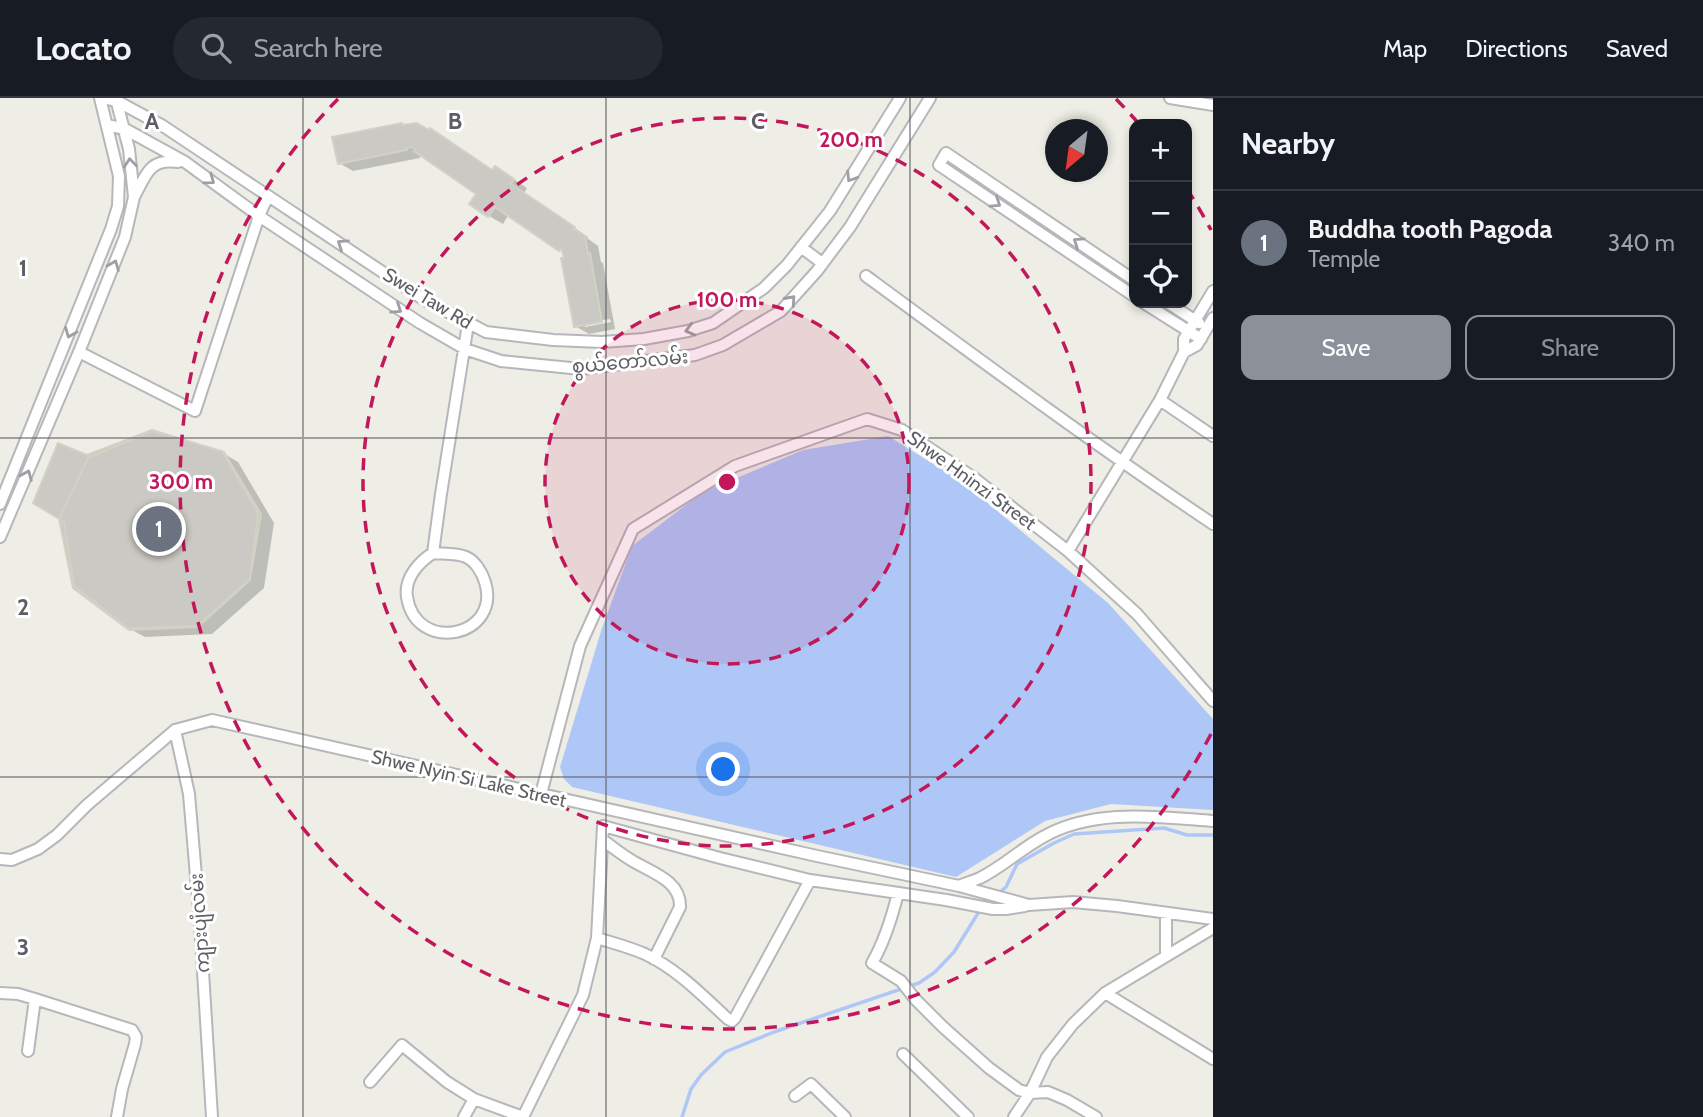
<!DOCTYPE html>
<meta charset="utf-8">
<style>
:root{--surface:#171b24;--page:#242831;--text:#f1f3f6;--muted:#9ea1a6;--line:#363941;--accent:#8c9099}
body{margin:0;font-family:Cabin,"Noto Sans Myanmar",sans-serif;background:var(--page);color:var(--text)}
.controls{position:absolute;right:21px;top:21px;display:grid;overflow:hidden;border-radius:14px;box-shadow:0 4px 10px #0003}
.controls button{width:63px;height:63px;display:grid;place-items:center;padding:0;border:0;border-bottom:2px solid var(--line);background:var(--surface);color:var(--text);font:35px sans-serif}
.compass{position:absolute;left:1045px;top:21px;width:63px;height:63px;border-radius:50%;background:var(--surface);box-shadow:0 4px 10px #0003;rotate:209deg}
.you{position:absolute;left:724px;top:672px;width:24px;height:24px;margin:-18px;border:5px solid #fff;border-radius:50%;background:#1a73e8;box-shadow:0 0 0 10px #1a73e833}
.badge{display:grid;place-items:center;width:46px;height:46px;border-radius:50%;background:var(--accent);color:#fff;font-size:23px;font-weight:700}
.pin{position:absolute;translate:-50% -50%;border:4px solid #fff;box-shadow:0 2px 7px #0006}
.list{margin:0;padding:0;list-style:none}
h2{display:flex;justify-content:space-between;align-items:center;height:91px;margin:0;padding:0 28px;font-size:30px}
h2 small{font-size:23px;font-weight:400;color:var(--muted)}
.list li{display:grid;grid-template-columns:46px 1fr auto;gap:21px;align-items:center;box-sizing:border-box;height:105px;padding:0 28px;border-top:2px solid var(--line)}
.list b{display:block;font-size:26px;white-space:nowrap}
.list p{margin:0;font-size:23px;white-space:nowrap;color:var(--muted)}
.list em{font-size:23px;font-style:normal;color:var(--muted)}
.actions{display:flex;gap:14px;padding:21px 28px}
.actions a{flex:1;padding:16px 0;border:2px solid var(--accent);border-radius:14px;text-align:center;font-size:24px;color:var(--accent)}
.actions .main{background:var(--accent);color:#fff}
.icon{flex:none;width:38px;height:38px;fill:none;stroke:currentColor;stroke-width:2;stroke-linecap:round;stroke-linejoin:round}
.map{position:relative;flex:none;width:1213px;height:1019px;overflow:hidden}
header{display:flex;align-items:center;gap:42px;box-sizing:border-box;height:98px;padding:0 35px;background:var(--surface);border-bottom:2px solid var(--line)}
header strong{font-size:33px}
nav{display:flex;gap:38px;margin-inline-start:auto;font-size:24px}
.search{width:490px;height:63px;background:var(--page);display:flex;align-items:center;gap:18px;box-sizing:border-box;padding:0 24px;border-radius:38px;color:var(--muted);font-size:26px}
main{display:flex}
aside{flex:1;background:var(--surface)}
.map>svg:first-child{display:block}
</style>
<header>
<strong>Locato</strong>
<div class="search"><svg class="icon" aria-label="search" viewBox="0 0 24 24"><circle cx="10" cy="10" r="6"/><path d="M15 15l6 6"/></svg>Search here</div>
<nav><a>Map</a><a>Directions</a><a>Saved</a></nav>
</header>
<main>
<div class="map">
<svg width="1213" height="1019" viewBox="0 0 1213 1019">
<rect width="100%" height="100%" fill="#eeeee6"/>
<path fill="#aec7f7" d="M888,338L961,383L1108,505L1213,621V712L1111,706L1045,723L956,779L572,689L564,681L560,669L602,530L632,448L703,394L803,352Z"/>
<path fill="#0003" fill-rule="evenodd" d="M401,27L493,74L496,70L509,78L527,90L524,95L588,139L587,140L598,148L601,164L603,165L615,231L589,236L575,228L564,153L509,116L503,126L489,118L471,106L478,95L423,57L420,58V60L353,73L339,65ZM610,221L611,224L585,229V225Z
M223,355L238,364L274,425L264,490L212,536L145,539L130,531L87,359Z"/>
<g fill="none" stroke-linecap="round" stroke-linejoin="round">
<path stroke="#aec7f7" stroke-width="3.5" d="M999,795L1006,789L1017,766L1054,745L1074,736L1164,730L1187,737H1213
M682,1019L691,991L701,977L725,954L774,934L919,885L935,874L954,854L980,812"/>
</g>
<path fill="#cac9c3" stroke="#d3d1c5" stroke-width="2" d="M402,25V27L417,25L429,32L430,30L492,72L495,68L514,81L511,86L575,129L574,131L585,138L588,156L590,155L602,224L574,229L561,160H564L562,153L560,151L559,153L495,109L488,119L469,106L476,96L414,53L416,51L412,49L407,50V52L338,66L332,39Z
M152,332L224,354L261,416L250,481L197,528L128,530L74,488L64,424L33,405L58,345L87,357Z
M152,333L222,353L258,415L250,482L198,529L129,532L73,490L59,421L88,360Z"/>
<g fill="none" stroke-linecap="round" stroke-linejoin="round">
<defs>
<path id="minor" d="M103,0L117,3L163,28L423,201L486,234L553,242L602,244L644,241L688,233L713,225L764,190L787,167L830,113L900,0
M1170,0L1213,7
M107,27L125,31L185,64L259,118L420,225L465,251L501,263L581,271L695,257L723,247L781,213L817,173L850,129L930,0
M134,99C146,77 149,60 178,64
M801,149L822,165
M866,178C980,262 1095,347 1213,426
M1134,182L946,55L939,67L1134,198
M1144,205L1201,241
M1168,205L1199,225
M79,254L195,313L259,118L268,98
M1184,254L1197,247L1213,220
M1160,302L1213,338
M0,406L111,131L118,108L119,78L100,0
M0,439L79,254L125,139L134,99L129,51L116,1
M1068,453L1160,302L1184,254V241L1213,193
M433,455C443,456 457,455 466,459C475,463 482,474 485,484C502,539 416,557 407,499C404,480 419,464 433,455Z
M433,455L441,396L468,226
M175,632L189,696L200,825L212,1019
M541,696L580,548L633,431L735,368L867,321L902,332L974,380L1068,453L1137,516L1213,603
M603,742C612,749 621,756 631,762C650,774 681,782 680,809L654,861
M0,761L12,762L38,751L57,737L87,707L175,632L212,622L817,758L959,788L1029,807L1073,804L1117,808L1213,821
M959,788C966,785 973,783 980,780C1002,769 1021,751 1043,739C1094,710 1157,719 1213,723
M898,795C892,819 885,843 872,865L901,883L915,901L943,929L989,970L1019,992L1030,995L1048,994L1067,1002L1096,1019
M1166,815V858
M597,840C613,845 629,849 645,856C677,871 702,897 728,921L732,923L735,920L810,782
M0,895L18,896L35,901L28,953
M1105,895L1213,961
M35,901L132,932L136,939L135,946L122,991L117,1019
M903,956L968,1019
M370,984L402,947L447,984L474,1001L523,1019
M795,998L811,986L845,1019
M464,1019L474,1001
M523,1019L583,897L597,840L603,728L720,760L810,782L946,802L993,811H1006L1025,808
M1014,1019L1030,995L1047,959L1073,926L1105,895L1213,830"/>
</defs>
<use href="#minor" stroke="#b6b7bb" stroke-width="14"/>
<use href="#minor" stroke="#fff" stroke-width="10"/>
</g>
<defs><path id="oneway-chevron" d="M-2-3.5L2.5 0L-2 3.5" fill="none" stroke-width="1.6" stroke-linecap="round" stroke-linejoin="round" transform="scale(1.75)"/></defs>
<g stroke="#9e9fa3">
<use href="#oneway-chevron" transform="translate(130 65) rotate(-96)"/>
<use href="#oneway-chevron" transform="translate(851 79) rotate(122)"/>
<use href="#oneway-chevron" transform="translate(210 82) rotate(36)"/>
<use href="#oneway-chevron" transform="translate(996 105) rotate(34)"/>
<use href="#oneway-chevron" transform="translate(1078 144) rotate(-146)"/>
<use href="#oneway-chevron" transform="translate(342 146) rotate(-146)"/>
<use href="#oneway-chevron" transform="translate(114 167) rotate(-68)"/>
<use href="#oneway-chevron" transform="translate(791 202) rotate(-48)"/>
<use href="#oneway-chevron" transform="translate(397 211) rotate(34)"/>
<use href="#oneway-chevron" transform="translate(690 232) rotate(165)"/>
<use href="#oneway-chevron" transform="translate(70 235) rotate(112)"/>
<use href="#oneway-chevron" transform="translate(27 377) rotate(-67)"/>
</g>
<path fill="none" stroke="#5e5f65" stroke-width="2" stroke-opacity="0.55" d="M303,0V1019M606,0V1019M910,0V1019M0,340H1213M0,679H1213"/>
<circle cx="727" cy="384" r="182" fill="#c2185b" fill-opacity=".12"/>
<g fill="none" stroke="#c2185b" stroke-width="3.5" stroke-dasharray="12 9">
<circle cx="727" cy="384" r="182"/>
<circle cx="727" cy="384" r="364"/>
<path d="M1211 636A546 546 0 1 1 338 1M1116 1A546 546 0 0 1 1139 26M1187 91A546 546 0 0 1 1211 132"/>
</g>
<g text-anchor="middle" stroke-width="6" stroke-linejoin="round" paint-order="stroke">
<g font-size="19" fill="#5e5f65" stroke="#fff">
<text transform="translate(428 200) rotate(31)" y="7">Swei Taw Rd</text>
<text transform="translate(630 263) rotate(-5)" y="7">စွယ်တော်လမ်း</text>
<text transform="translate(972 382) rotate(36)" y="7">Shwe Hninzi Street</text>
<text transform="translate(469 680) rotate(13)" y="7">Shwe Nyin Si Lake Street</text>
<text transform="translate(199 825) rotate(-94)" y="7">ကျားပျံလမ်း</text>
</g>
</g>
<g font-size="23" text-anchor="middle" font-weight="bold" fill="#5e5f65" stroke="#fff" stroke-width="6" stroke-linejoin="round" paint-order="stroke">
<text x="152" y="31">A</text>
<text x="455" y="31">B</text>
<text x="758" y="31">C</text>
<text x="23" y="178">1</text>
<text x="23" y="517">2</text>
<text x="23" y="857">3</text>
</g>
<circle cx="727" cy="384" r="10" fill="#c2185b" stroke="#fff" stroke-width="3.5"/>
<g font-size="21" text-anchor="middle" font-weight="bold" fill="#c2185b" stroke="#fff" stroke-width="6" stroke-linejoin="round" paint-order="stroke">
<text x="851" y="49">200 m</text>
<text x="727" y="209">100 m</text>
<text x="181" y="391">300 m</text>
</g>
</svg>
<div class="controls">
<button>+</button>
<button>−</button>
<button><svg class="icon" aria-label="locate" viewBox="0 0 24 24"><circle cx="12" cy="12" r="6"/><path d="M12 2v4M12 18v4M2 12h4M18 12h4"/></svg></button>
</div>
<svg class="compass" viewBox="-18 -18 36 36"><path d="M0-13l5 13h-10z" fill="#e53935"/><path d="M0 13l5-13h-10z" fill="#9ea1a6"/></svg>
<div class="you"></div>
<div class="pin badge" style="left:159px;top:431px;background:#6b7280">1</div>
</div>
<aside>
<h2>Nearby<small></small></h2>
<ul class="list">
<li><span class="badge" style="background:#6b7280">1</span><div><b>Buddha tooth Pagoda</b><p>Temple</p></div><em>340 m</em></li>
</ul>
<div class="actions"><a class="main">Save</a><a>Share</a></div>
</aside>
</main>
